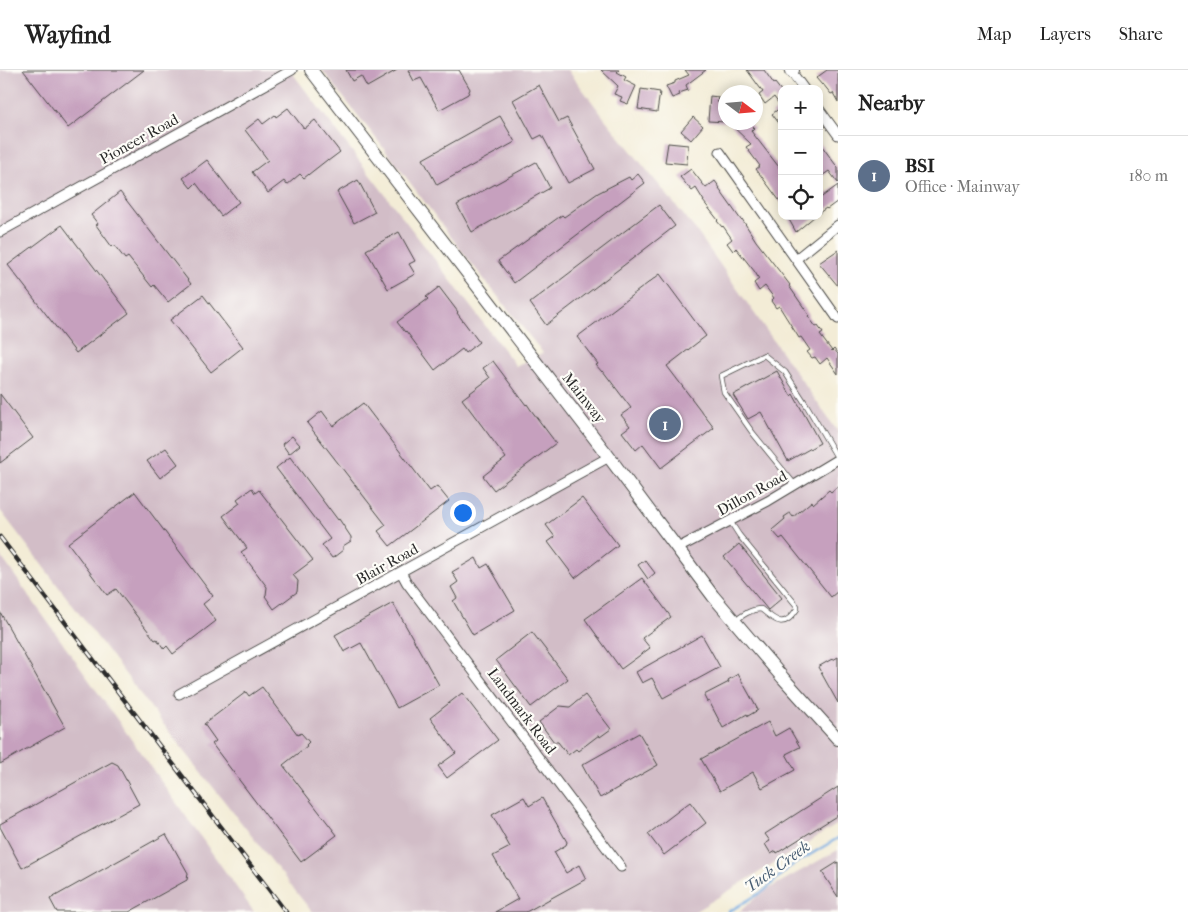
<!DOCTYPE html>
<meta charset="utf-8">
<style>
:root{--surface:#fff;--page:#f2f2f2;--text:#222;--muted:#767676;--line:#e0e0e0;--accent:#111827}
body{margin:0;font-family:"IM FELL French Canon",serif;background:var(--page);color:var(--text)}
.controls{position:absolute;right:15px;top:15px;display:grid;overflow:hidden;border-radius:10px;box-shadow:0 2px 12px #0003}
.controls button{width:45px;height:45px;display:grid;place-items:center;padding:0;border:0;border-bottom:1px solid var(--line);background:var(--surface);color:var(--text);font:25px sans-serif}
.compass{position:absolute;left:718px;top:15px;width:45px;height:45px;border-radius:50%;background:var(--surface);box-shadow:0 2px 12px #0003;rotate:106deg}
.you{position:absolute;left:462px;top:442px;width:18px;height:18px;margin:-12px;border:4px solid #fff;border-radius:50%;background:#1a73e8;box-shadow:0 0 0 8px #1a73e833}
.badge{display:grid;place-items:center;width:32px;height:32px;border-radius:50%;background:var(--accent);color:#fff;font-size:16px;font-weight:700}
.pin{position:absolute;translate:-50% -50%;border:2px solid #fff;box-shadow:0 1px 5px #0006}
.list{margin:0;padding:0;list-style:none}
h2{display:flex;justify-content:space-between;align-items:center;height:65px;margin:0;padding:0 20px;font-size:21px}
h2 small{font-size:16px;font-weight:400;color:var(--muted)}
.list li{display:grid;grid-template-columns:32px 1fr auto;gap:15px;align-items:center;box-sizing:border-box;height:80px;padding:0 20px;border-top:1px solid var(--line)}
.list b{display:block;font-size:19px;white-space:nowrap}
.list p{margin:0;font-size:16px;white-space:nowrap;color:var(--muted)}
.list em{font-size:16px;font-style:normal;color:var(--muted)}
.icon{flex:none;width:28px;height:28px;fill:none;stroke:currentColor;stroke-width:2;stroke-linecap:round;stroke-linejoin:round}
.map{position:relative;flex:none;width:838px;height:842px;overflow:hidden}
header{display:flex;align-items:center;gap:30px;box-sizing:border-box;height:70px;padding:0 25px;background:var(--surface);border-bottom:1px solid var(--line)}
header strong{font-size:24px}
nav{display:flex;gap:28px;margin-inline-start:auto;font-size:18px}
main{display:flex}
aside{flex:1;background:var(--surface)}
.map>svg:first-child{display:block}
</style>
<header>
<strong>Wayfind</strong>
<nav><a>Map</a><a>Layers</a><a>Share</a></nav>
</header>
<main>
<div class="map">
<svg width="838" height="842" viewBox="0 0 838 842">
<rect width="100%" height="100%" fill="#fdfcf7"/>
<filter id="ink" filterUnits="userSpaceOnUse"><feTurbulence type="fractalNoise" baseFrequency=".02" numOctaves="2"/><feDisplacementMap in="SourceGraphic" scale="10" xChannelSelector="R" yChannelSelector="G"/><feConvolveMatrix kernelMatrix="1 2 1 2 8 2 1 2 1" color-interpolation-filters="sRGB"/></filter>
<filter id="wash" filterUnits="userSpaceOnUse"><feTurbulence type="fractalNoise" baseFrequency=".0096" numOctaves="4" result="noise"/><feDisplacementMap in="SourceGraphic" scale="20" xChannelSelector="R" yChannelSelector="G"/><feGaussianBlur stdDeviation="1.12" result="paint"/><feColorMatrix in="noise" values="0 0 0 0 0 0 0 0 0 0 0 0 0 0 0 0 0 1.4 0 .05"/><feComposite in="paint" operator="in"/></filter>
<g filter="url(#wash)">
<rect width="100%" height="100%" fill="#f3ecd6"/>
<path fill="#d2bdc7" d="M0,0H290L516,296L543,283L460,179L393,90L322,0H568L605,49L695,159L838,362V754L694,842H312L171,664L0,440Z
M0,485L254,842H0Z
M838,780V842H739L761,823Z"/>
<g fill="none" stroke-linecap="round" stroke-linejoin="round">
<path stroke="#71a8e0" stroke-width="2.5" d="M728,842L765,820L788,798L838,768"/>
</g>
<g id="blocks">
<path fill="#c6a0be" d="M23,0H144L68,58Z
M346,0H397L367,17L361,6L352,11Z
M408,0H459L470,19L468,24L439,40L421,8L414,11Z
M601,0H619L617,2L626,7L624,10L636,16L628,34L620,31L622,27L614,24L618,16Z
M685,0H706L686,15L688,20L679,23L680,25L672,28L666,16L675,13V11L689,5Z
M747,0H764L774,14L775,13L782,22V57L772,44L781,37L774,27L765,34L759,25L763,22Z
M827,0H838V32L833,23L831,24L823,14L822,15L816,8Z
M539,15L559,52L567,48L595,99L568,113L542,65L534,69L513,30Z
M641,19L660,22L657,42L638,39Z
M710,26L718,27L717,32L726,33V52L708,51Z
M288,38L304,59L315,50L340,82L328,91L327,90L304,108L300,104L287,115L284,111L268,123L252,102L268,90L245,60L259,49L263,54L275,45L276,47Z
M500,46L515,72L437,115L423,89Z
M693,47L703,56L691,70L681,61Z
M728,52H748L754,58L751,61L782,101V134L756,99L760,96L746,77L751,74Z
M819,72L838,98V113L829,101L819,108Z
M668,73L688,75L687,94L665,92Z
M207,90L239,132L221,146L196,113L191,118L183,108Z
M536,92L550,118L472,162L457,135Z
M691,99L706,118L715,111L720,118L719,119L741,150L742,149L756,171L790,215L789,216L809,245L808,246L816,257L818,256L823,263L820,265L832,281L834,279L838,284V304L827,288L820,294L815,287L812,288L807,282L810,280L801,267L799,268L779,236L776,238L771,231L774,228L765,216L759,221L754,213L759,209L755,202L736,178L733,181L727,173L732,169L723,156L722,157L717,151L718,150L703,131H704L696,118L692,121L680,107Z
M638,104L645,113L514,213L498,191L562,145L564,147L598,123L629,107L631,110Z
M358,110L375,142L354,153L337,122Z
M838,115V131L827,139L826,138L819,143V129Z
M120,122L191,214L168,232L154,215L152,217L128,187L125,189L114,175L112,177L96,155L98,154L91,145Z
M659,135L675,156L546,255L530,233Z
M787,146H815L796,162Z
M62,155L129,243L76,283L8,195Z
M399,162L415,191L409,194L415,204L388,219L366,180Z
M838,180V216L819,193Z
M660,204L706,266L667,296L714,358L661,398L643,374L636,380L622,362L630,356L621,345L631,338L603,301L602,302L596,295L598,294L577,267Z
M439,217L458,242L457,243L479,272L465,283L462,279L435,300L406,261L405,262L397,252L428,229L426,227Z
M203,225L243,277L211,302L170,250Z
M493,291L526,335L527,334L531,340L556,373L494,420L483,406L506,388L462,329L490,308L483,298Z
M777,301L791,326L793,324L820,373L788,391L761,342L748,349L733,325Z
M0,324L33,368L0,393Z
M363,333L430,421L437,416L449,431L390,476L378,461L386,455L307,353L322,341L333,356Z
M292,366L300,375L289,384L282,374Z
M166,378L178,394L160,408L147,391Z
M290,387L329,439V438L338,450L339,449L351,467V471L343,476V480L334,487L332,488L322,475L330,469L276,398Z
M838,416V521L831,527L783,467L780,469L772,460L785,449L784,447L790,443L793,447L812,431L813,434L829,420L831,422Z
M252,418L255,423L259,420L313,490L293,505L298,511L297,522L274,539L265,526L266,525L267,517L241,482L247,478L223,446L240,433L237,429Z
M135,422L213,526L203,534L216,551L173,584L167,576L164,579L157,569L155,570L116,519L107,525L68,473Z
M582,428L618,475L575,508L548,472L555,467L546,455Z
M739,474L782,528L768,540L724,487Z
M476,488L481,498L488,494L515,540L473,565L453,531L457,528L451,517L458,512L452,502Z
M645,490L655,503L648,509L638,495Z
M642,508L671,547L642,568L650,578L621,599L585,549Z
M393,533L439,615L397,638L361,573L344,582L335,565Z
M0,542L65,657L0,694Z
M532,562L568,609L531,637L496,590Z
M702,565L720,597L663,628L652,608L642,613L636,602Z
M838,587V633L818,597L832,589L833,590Z
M738,604L758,640L748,646L747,644L723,658L709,631L707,632L704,626V625L729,612L728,610Z
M262,617L298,665L301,663L309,672L306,675L307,676L283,695L337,765L301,792L212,674L216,671L204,654L246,622L249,626Z
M462,623L498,670L447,708L438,696L456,683L430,648Z
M585,625L611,659L600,667L599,665L578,681L576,679L568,685L558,672H554L539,652L560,636L570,637Z
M768,652L775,666L789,658L800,677L786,684L795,700L762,718L753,702L720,721L701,689Z
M639,663L658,695L600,728L582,695Z
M112,692L118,695L139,734L22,798L0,757V754Z
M838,717V745L777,783L776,781L771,784L765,774L770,771L765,764Z
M524,727L529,736L542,728L567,772L566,775L554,782L566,803L579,795L586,809L526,842H495L518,829L493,786L510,777L492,745Z
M690,732L706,753L664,785L648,764Z
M166,764L188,803L187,810L129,842H57L50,829Z
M838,792V827L822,802Z"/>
</g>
</g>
<g filter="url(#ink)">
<use href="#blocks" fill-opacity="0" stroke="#494845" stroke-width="1"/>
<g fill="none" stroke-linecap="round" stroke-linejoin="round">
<defs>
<path id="lane" d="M795,415L752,362L724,322L721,306L764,285L785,302L807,336L838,389
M730,451L739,465L797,536V539C784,559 777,552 761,539C751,539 743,545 735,551"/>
<path id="street" d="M790,0L804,19
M819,39L838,65
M720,82L838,249
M0,162L292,0
M796,189L838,155
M678,478L768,431L838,389
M401,502L407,513L621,797
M179,624L609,387"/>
<path id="secondary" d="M311,0L609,387L713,526L783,608L838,669
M791,1L793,0"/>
</defs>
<use href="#lane" stroke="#494845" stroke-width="6"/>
<use href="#street" stroke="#494845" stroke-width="11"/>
<use href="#secondary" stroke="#494845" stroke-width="14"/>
<use href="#lane" stroke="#fff" stroke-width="4.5"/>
<use href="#street" stroke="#fff" stroke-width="9"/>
<use href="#secondary" stroke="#fff" stroke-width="12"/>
<defs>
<path id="rail" d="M0,467L286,842"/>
</defs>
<use href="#rail" stroke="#2b2b2b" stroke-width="4.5"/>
<use href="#rail" stroke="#fdfcf7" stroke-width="2.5" stroke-dasharray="8" stroke-linecap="butt"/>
</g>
</g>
<g text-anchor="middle" stroke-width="4.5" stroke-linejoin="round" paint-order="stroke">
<g font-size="15" fill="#2b2b2b" stroke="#fdfcf7">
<text transform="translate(139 69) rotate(-29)" y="5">Pioneer Road</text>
<text transform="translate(584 328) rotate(52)" y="5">Mainway</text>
<text transform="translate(752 423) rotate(-29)" y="5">Dillon Road</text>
<text transform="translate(387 494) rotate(-29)" y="5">Blair Road</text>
<text transform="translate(522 641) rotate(53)" y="5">Landmark Road</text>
</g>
<g font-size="16" font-style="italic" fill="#475d73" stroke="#fdfcf7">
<text transform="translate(777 796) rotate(-36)" y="6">Tuck Creek</text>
</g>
</g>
</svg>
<div class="controls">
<button>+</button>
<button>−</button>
<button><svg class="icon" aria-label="locate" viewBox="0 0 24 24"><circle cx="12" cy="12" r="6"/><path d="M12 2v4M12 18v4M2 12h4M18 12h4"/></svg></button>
</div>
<svg class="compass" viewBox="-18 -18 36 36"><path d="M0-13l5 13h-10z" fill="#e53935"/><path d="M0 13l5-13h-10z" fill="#767676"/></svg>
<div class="you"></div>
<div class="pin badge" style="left:665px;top:354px;background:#5c6f8a">1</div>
</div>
<aside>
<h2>Nearby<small></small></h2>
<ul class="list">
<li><span class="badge" style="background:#5c6f8a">1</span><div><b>BSI</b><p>Office · Mainway</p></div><em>180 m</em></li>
</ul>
</aside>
</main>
